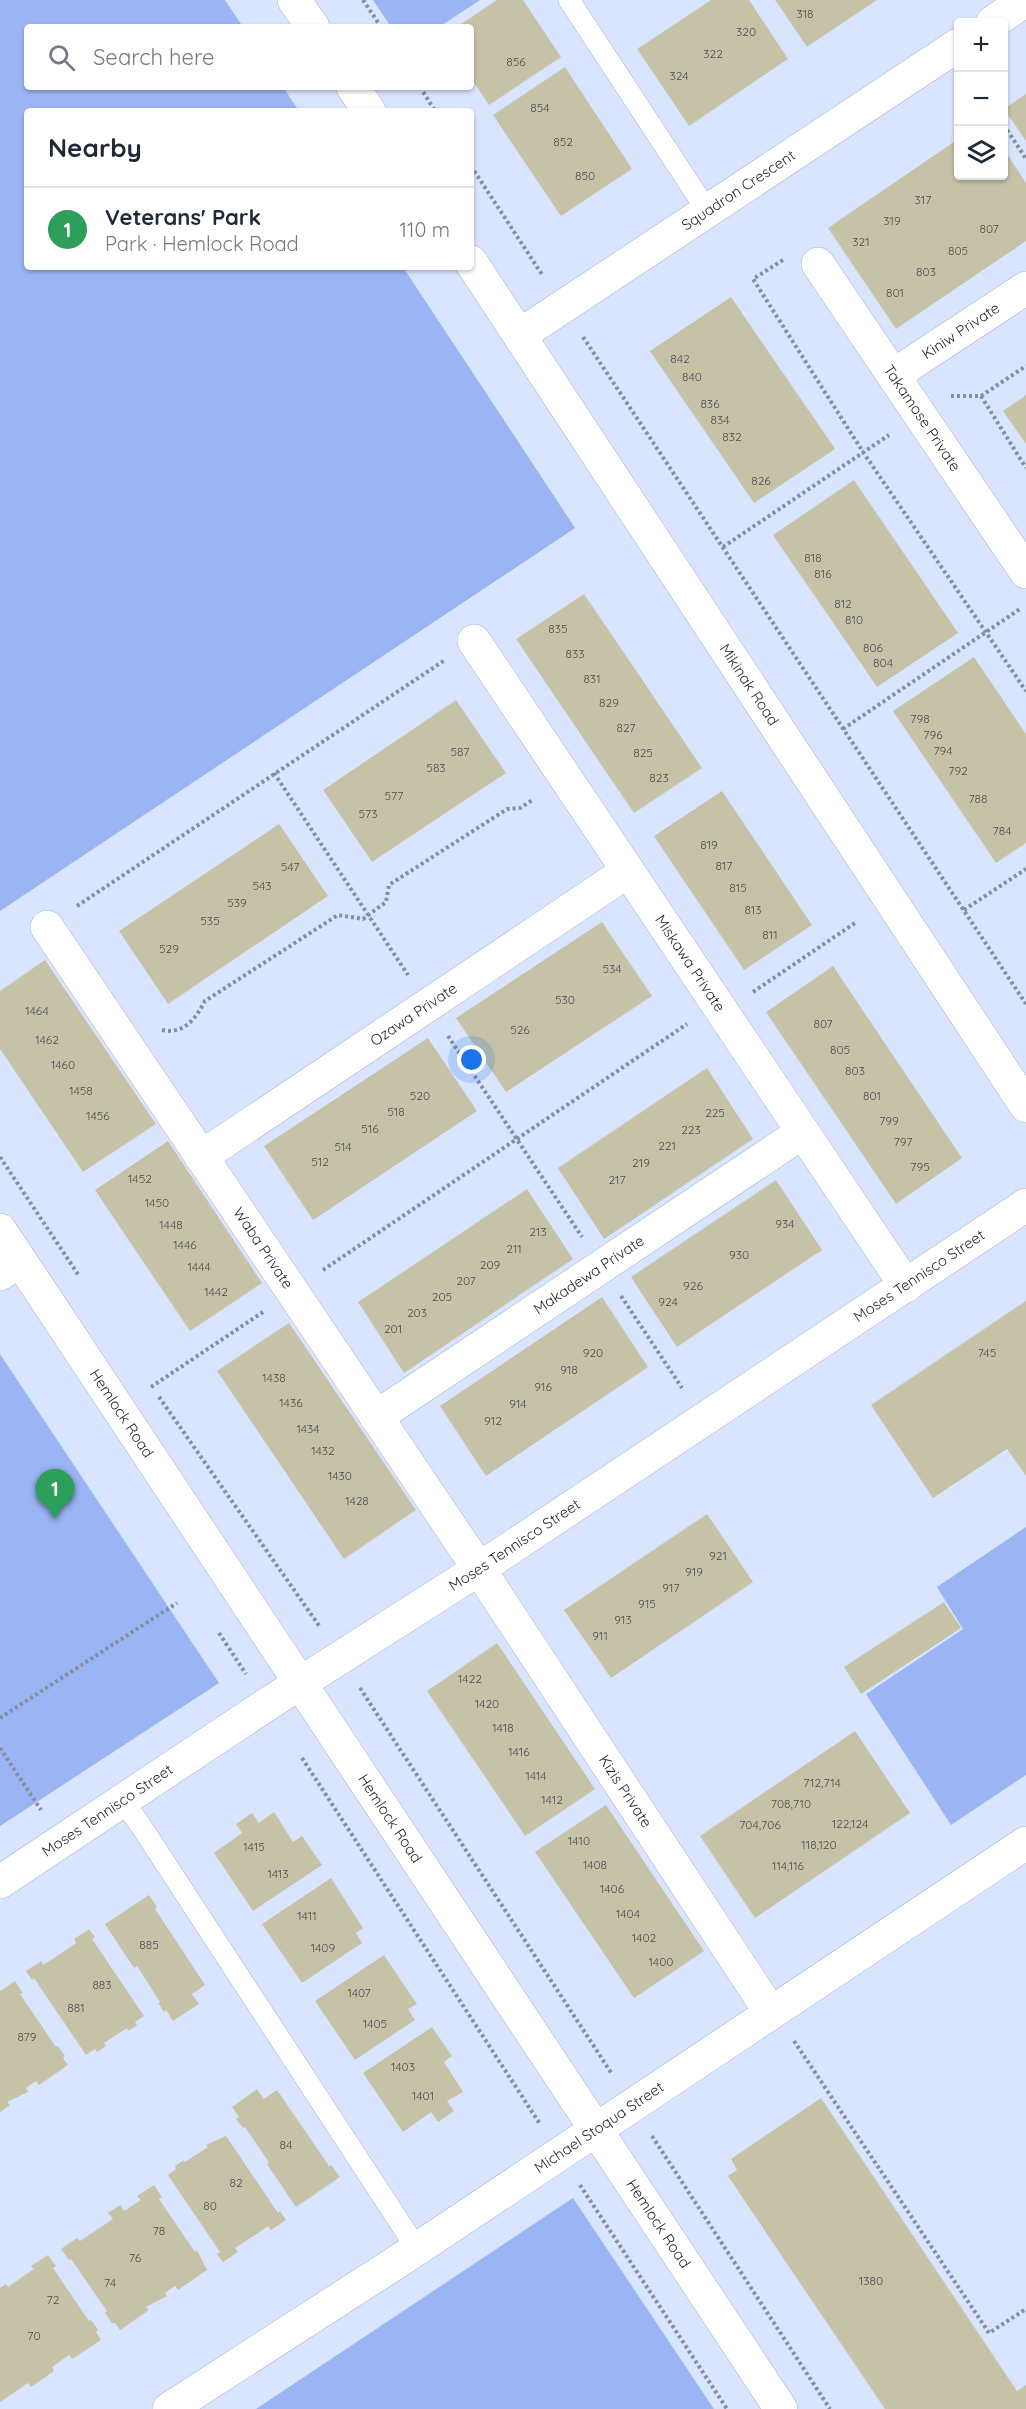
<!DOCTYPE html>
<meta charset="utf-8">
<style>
:root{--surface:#fff;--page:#f2f2f3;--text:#1f2937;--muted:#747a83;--line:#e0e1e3;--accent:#635b27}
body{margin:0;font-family:Quicksand,sans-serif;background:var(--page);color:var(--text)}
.controls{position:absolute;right:18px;top:18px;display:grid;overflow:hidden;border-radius:6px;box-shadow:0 2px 4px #0004}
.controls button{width:54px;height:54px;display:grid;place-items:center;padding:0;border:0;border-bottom:2px solid var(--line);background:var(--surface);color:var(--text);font:30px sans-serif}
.you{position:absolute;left:472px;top:1060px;width:21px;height:21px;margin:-15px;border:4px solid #fff;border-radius:50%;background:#1a73e8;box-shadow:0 0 0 9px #1a73e833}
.badge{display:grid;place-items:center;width:39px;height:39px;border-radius:50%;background:var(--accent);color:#fff;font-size:20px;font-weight:700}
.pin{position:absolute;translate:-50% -50px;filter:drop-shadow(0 2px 3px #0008)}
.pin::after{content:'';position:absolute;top:32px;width:21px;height:18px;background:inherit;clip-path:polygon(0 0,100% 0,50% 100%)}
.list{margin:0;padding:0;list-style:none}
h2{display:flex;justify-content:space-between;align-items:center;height:78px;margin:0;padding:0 24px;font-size:26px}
h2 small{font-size:20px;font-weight:400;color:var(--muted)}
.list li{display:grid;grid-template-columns:39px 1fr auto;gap:18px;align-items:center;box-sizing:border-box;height:84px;padding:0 24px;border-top:2px solid var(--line)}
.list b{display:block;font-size:22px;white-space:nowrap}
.list p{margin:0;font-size:20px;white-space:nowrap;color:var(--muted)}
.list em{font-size:20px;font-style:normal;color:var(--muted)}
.icon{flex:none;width:33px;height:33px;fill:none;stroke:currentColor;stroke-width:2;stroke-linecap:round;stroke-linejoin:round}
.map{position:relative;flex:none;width:1026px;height:2409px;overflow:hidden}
.search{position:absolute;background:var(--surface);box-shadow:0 2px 4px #0004;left:24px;top:24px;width:450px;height:66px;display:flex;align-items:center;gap:15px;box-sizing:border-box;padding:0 21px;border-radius:6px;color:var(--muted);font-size:22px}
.panel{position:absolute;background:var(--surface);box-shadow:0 2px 4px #0004;left:24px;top:108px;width:450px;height:162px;border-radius:6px}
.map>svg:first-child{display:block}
</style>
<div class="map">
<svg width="1026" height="2409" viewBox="0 0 1026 2409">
<rect width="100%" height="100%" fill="#d9e5fe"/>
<path fill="#9bb5f4" d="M0,0H225L243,27H27V87H283L299,111H27V267H403L575,528L0,911Z
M373,0H480L439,27H391Z
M0,1354L219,1683L0,1826Z
M1026,1527V1775L951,1825L866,1694L963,1629L937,1587Z
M573,2198L714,2409H256Z"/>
<path fill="#c6c2a7" d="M497,0H523L561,57L489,105L471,78V27H457Z
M711,0H749L788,59L689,126L637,49Z
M775,0H877L807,47Z
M565,67L632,169L561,216L493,115Z
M1026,94V141L1004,109Z
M958,139V176H1004V149L1026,183V241L896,329L828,228Z
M731,297L835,449L754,503L650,351Z
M1026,395V444L1003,411Z
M854,480L958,633L877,687L773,535Z
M584,594L702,768L634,813L516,639Z
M974,657L1026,734V843L996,863L893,711Z
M456,700L506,773L372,862L323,790Z
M722,791L812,925L744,970L654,836Z
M279,824L328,896L168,1004L119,931Z
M602,922L652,996L506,1092L456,1018Z
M45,960L156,1124L83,1172L0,1049V991Z
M833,966L962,1158L896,1204L766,1012Z
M428,1038L477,1111L313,1220L264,1146Z
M707,1068L753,1139L604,1239L558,1168Z
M168,1141L262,1283L190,1331L95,1190Z
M776,1180L822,1250L677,1347L631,1277Z
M527,1189L573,1259L404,1373L358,1302Z
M602,1297L648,1367L486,1476L440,1406Z
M1026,1301V1476L1007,1449L933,1498L871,1405Z
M289,1323L416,1510L344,1559L217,1371Z
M707,1514L753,1582L611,1678L564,1610Z
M944,1602L961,1628L861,1694L844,1667Z
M497,1643L595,1789L525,1836L427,1691Z
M855,1731L910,1813L755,1918L700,1836Z
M606,1805L704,1951L634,1998L535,1852Z
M274,1812L293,1842L302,1836L322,1865L253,1911L214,1853L242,1833L236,1824L252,1813L259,1823Z
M331,1878L363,1928L356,1933L362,1943L302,1983L262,1924Z
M149,1895L157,1907L155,1909L205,1985L192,1994L199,2004L173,2021L166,2010L164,2012L158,2003L160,2002L137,1966L134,1968L105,1924Z
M89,1929L95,1937L92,1939L144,2016L135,2022L137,2025L128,2031L127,2028L104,2043L106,2046L97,2052L95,2049L86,2055L34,1978L32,1980L26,1971L41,1961L43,1965L60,1954L76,1943L74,1939Z
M384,1955L417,2004L408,2009L415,2020L355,2060L315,2001Z
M15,1981L23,1993L20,1994L56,2047L58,2046L65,2056L63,2058L68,2065L39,2085L36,2081L26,2088L28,2092L7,2102L10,2105L0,2112V1991Z
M432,2027L452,2056L444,2062L463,2092L447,2101L454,2111L438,2122L431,2112L403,2132L363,2073Z
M257,2089L264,2099L277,2090L329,2166L331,2165L340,2177L296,2207L267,2164L269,2162L245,2127L243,2128L236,2119L239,2117L232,2107Z
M821,2098L1017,2391L1026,2385V2409H885L728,2176L737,2170L731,2159Z
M226,2136L278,2213L280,2211L286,2220L271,2230L268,2226L252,2237L235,2248L238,2252L223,2262L217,2254L220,2252L168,2175L176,2169L175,2166L184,2160L185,2162L208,2147L206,2145Z
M154,2185L162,2197L159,2199L195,2252L197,2250L207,2270L178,2290L175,2286L165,2293L167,2296L146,2307L149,2310L120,2330L115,2323H112L105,2313L107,2311L71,2259L69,2260L61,2249L77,2238L80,2241L113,2219L108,2213L120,2205L124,2211L141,2200L137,2196Z
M48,2255L56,2266L53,2268L89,2321L91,2320L98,2330L96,2332L101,2340L72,2359L69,2355L52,2367L54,2371L31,2387L28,2383L0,2402V2288L6,2284L8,2287L34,2269L31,2266Z"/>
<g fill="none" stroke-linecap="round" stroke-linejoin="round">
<defs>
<path id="lane" d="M569,0L708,212
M123,1801L141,1826L417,2249"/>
<g id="street">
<path d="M294,0L313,27"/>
<path d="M993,22L1026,0"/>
<path d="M353,87L369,111"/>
<path id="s1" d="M471,262L1026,1106"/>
<path id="s2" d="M818,264L1026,572"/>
<path id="s3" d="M520,335L958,45"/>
<path id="s4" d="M894,375L1026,288"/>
<path id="s5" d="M474,641L906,1286"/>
<path id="s6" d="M47,927L479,1569L771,2013"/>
<path id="s7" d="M201,1157L628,871"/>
<path d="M0,1274L20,1261"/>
<path id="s8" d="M376,1417L803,1132"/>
<path id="s9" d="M0,1882L266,1705L479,1569L1026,1205"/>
<path id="s10" d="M169,2409L417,2249L1026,1843"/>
</g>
<g id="secondary">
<path id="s11" d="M0,1230L781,2409"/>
</g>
</defs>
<use href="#lane" stroke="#a7b1ca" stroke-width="22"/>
<use href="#street" stroke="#a7b1ca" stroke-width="34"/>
<use href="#secondary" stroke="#a7b1ca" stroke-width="34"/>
<path stroke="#858d9f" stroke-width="4" stroke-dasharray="3 3" stroke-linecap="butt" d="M363,0L381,27
M420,87L435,111
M1004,125L1026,159
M471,166L543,276
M783,260L753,279L863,452L1026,691
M583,337L1026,1004
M951,396H981L1026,366
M981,396L1026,468
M723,547L889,435
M843,729L1020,609
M274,773L408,975
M77,906L445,660
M964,910L1026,869
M753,992L855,923
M162,1030C184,1035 196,1018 205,1001L338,915L363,919L386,902L389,885L507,809L520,808L534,799
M448,1036L582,1237
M0,1157L79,1276
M323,1270L687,1024
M621,1296L682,1388
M151,1387L263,1312
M159,1397L320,1627
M219,1633L246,1674
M360,1688L612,2074
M0,1718L177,1603
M0,1748L41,1810
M302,1758L540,2124
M794,2041L989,2333L1026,2309
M652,2136L830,2409
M580,2185L727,2409"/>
<use href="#lane" stroke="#fff" stroke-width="21"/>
<use href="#street" stroke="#fff" stroke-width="33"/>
<use href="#secondary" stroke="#fff" stroke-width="33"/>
</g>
<g text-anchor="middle" stroke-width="4.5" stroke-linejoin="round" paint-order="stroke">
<g font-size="12" fill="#4d4f4f">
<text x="805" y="18">318</text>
<text x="746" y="36">320</text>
<text x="713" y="58">322</text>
<text x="516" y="66">856</text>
<text x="679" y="80">324</text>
<text x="540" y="112">854</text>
<text x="563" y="146">852</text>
<text x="585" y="180">850</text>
<text x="923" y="204">317</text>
<text x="892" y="225">319</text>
<text x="989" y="233">807</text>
<text x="861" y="246">321</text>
<text x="958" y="255">805</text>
<text x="926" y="276">803</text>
<text x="895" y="297">801</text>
<text x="680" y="363">842</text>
<text x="692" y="381">840</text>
<text x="710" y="408">836</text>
<text x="720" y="424">834</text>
<text x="732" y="441">832</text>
<text x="761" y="485">826</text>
<text x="813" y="562">818</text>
<text x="823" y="578">816</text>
<text x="843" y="608">812</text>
<text x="854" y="624">810</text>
<text x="558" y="633">835</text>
<text x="873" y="652">806</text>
<text x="575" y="658">833</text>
<text x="883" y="667">804</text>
<text x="592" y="683">831</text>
<text x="609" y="707">829</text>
<text x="920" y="723">798</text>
<text x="626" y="732">827</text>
<text x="933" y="739">796</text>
<text x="943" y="755">794</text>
<text x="460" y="756">587</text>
<text x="643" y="757">825</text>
<text x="436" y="772">583</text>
<text x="958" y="775">792</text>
<text x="659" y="782">823</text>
<text x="394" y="800">577</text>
<text x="978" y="803">788</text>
<text x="368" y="818">573</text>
<text x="1002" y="835">784</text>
<text x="709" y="849">819</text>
<text x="724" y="870">817</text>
<text x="290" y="871">547</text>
<text x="262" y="890">543</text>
<text x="738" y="892">815</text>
<text x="237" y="907">539</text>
<text x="753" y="914">813</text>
<text x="210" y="925">535</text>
<text x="770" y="939">811</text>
<text x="169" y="953">529</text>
<text x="612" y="973">534</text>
<text x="565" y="1004">530</text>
<text x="37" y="1015">1464</text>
<text x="823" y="1028">807</text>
<text x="520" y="1034">526</text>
<text x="47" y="1044">1462</text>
<text x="840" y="1054">805</text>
<text x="63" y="1069">1460</text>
<text x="855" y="1075">803</text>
<text x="81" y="1095">1458</text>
<text x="420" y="1100">520</text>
<text x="872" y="1100">801</text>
<text x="396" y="1116">518</text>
<text x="715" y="1117">225</text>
<text x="98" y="1120">1456</text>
<text x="889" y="1125">799</text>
<text x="370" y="1133">516</text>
<text x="691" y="1134">223</text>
<text x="903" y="1146">797</text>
<text x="667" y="1150">221</text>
<text x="343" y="1151">514</text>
<text x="320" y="1166">512</text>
<text x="641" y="1167">219</text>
<text x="920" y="1171">795</text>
<text x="140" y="1183">1452</text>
<text x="617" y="1184">217</text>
<text x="157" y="1207">1450</text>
<text x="785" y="1228">934</text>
<text x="171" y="1229">1448</text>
<text x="538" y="1236">213</text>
<text x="185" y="1249">1446</text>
<text x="514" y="1253">211</text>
<text x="739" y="1259">930</text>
<text x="490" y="1269">209</text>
<text x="199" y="1271">1444</text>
<text x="466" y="1285">207</text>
<text x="693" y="1290">926</text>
<text x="216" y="1296">1442</text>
<text x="442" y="1301">205</text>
<text x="668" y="1306">924</text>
<text x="417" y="1317">203</text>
<text x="393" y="1333">201</text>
<text x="593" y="1357">920</text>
<text x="987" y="1357">745</text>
<text x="569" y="1374">918</text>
<text x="274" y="1382">1438</text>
<text x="543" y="1391">916</text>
<text x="291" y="1407">1436</text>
<text x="518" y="1408">914</text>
<text x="493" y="1425">912</text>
<text x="308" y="1433">1434</text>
<text x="323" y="1455">1432</text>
<text x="340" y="1480">1430</text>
<text x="357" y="1505">1428</text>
<text x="718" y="1560">921</text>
<text x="694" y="1576">919</text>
<text x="671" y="1592">917</text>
<text x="647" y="1608">915</text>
<text x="623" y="1624">913</text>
<text x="600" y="1640">911</text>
<text x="470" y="1683">1422</text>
<text x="487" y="1708">1420</text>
<text x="503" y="1732">1418</text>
<text x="519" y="1756">1416</text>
<text x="536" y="1780">1414</text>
<text x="822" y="1787">712,714</text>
<text x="552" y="1804">1412</text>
<text x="791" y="1808">708,710</text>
<text x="850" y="1828">122,124</text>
<text x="760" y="1829">704,706</text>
<text x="579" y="1845">1410</text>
<text x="819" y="1849">118,120</text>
<text x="254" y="1851">1415</text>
<text x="595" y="1869">1408</text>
<text x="788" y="1870">114,116</text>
<text x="278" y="1878">1413</text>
<text x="612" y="1893">1406</text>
<text x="628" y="1918">1404</text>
<text x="307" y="1920">1411</text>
<text x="644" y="1942">1402</text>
<text x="149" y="1949">885</text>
<text x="323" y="1952">1409</text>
<text x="661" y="1966">1400</text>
<text x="102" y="1989">883</text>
<text x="359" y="1997">1407</text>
<text x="76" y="2012">881</text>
<text x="375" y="2028">1405</text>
<text x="27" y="2041">879</text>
<text x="403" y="2071">1403</text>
<text x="423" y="2100">1401</text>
<text x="286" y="2149">84</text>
<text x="236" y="2187">82</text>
<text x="210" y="2210">80</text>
<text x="159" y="2235">78</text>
<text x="135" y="2262">76</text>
<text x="871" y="2285">1380</text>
<text x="110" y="2287">74</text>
<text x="53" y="2304">72</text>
<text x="34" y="2340">70</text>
</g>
<g font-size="15" fill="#252932" stroke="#edf2fc">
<text dy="5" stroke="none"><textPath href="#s3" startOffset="262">Squadron Crescent</textPath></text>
<text dy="5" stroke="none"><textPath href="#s4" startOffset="80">Kiniw Private</textPath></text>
<text dy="5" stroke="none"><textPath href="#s2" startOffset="186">Takamose Private</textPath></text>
<text dy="5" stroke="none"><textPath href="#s1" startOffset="506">Mikinak Road</textPath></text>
<text dy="5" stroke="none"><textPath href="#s5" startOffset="388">Miskawa Private</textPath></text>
<text dy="5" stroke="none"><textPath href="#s7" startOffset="256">Ozawa Private</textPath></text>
<text dy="5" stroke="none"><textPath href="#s6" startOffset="387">Waba Private</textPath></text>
<text dy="5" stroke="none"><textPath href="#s8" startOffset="256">Makadewa Private</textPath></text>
<text dy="5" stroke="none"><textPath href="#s9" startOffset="1101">Moses Tennisco Street</textPath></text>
<text dy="5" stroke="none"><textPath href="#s11" startOffset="220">Hemlock Road</textPath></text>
<text dy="5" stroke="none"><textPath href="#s9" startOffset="615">Moses Tennisco Street</textPath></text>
<text dy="5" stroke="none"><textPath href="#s6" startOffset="1040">Kizis Private</textPath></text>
<text dy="5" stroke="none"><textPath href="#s9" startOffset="129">Moses Tennisco Street</textPath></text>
<text dy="5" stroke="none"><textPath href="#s11" startOffset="706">Hemlock Road</textPath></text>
<text dy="5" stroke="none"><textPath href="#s10" startOffset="514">Michael Stoqua Street</textPath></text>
<text dy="5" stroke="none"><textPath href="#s11" startOffset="1192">Hemlock Road</textPath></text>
</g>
</g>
</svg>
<div class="controls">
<button>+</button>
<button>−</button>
<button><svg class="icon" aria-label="layers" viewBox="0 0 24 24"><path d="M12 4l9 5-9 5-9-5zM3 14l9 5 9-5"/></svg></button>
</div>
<div class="you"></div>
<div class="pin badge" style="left:55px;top:1519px;background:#2e9e5b">1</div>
<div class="search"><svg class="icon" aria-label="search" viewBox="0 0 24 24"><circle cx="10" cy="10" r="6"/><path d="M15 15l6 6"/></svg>Search here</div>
<section class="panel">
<h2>Nearby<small></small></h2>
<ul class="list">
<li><span class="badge" style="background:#2e9e5b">1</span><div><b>Veterans' Park</b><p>Park · Hemlock Road</p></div><em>110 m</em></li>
</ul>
</section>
</div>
